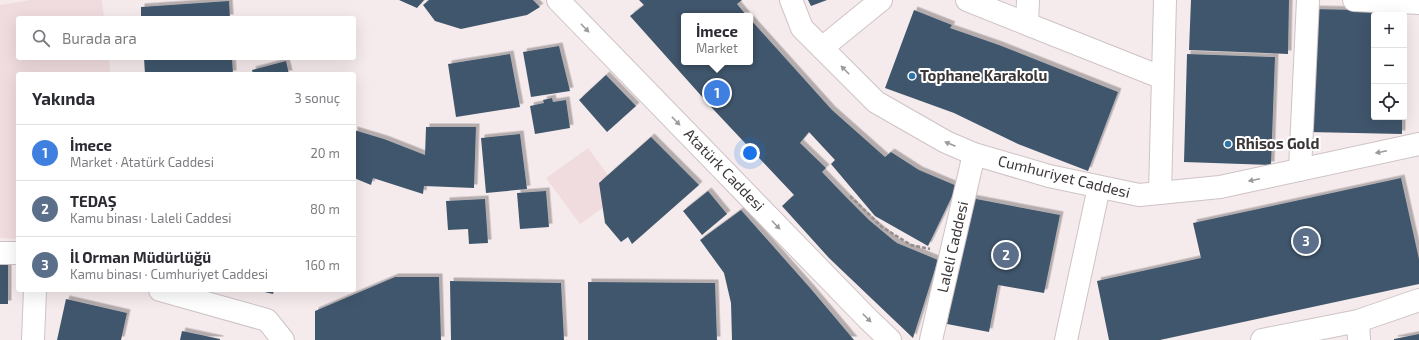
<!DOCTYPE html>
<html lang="tr">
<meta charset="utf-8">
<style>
:root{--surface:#fff;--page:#f2f2f3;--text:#2b2b33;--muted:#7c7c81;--line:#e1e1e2;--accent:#0f766e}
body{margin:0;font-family:"Exo 2",sans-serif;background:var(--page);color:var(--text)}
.controls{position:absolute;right:12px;top:12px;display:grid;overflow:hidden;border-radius:4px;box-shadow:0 4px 16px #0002}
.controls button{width:36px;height:36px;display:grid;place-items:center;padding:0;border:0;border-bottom:1px solid var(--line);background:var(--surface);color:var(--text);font:20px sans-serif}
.you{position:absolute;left:750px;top:153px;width:14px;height:14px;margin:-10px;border:3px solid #fff;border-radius:50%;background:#1a73e8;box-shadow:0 0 0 6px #1a73e833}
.badge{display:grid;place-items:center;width:26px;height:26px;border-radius:50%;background:var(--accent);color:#fff;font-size:13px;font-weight:700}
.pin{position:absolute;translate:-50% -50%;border:2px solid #fff;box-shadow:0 1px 4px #0006}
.popup{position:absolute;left:681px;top:13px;width:72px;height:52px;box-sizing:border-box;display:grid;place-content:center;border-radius:4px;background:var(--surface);filter:drop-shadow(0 1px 3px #0005);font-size:13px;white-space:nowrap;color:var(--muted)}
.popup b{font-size:15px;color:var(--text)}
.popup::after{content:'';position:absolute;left:50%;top:100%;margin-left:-8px;border:8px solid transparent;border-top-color:var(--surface)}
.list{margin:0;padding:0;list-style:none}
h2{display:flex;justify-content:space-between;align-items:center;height:52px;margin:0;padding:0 16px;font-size:17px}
h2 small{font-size:13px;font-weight:400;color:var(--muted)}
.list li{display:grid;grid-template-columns:26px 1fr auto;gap:12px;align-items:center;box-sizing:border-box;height:56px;padding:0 16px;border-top:1px solid var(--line)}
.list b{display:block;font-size:15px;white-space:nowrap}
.list p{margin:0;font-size:13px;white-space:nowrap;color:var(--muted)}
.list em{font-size:13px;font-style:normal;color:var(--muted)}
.icon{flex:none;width:22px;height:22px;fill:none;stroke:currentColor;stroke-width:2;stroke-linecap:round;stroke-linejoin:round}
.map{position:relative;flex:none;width:1419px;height:340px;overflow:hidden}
.search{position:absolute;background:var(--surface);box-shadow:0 4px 16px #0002;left:16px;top:16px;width:340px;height:44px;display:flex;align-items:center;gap:10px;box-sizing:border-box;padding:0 14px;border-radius:4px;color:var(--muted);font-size:15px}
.panel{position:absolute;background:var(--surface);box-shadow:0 4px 16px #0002;left:16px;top:72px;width:340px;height:220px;border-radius:4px}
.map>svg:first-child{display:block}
</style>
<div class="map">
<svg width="1419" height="340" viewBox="0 0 1419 340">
<defs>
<filter id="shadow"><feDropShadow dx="3.5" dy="-3.5" stdDeviation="0" flood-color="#0004"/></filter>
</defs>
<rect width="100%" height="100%" fill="#f6ebec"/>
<path fill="#f0dcdf" d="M30,0H102L104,18H18V58H109L110,72L103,74H18V239L0,238V5Z
M588,148L622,194L580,224L546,178Z"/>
<path fill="#41576c" filter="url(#shadow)" d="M399,0H424L417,8Z
M429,0H533L540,7L527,15L461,29L435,21L423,5Z
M639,0H742L737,4L747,16H684V62H750V19L832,110L885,157L891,152L919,170L957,186L928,246L875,216L831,164L835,160L809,132L800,143L826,168L822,172L844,195L869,220L893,240L897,243L938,260L913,338L829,258L782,206L794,195L713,109L630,16L644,5Z
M808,0H827L811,6Z
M1191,0H1289L1288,54L1189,50Z
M229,1L230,18H141V7Z
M1311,9L1405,11V15H1374V117H1402V134L1308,132Z
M914,10L952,25L950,28L999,45L1118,92L1088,171L1018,144L954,113L885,88Z
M559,46L570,91L531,97L523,52Z
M510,54L520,107L456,117L448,64Z
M1187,54L1275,57L1271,165L1184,162Z
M144,58H232L233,74H145Z
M286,61L289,74H253L252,70Z
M606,75L636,106L607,132L579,100Z
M552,98L553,102L566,100L570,128L535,134L530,106L544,103L543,100Z
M426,127H476L474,188L424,186L423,194L373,178L371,185L354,178V130L384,139L425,155Z
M520,134L527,189L486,193L481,138Z
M651,137L699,185L632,244L628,237L621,242L605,223L599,183Z
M1401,178L1419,259V284L1160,340H1109L1097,281L1201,258L1193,223Z
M546,191L549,227L520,229L517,193Z
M708,191L727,214L702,235L683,211Z
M971,198L1060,215L1044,293L998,285L989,332L947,324Z
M485,199L488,243L469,244L468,229L448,230L446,201Z
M741,210L811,289L854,340H732L731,303L724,273L700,240Z
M0,264H8V304H0Z
M395,277H439L441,340H315V311Z
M450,281L561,283L564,340H451Z
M588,282L715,283L717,340H588Z
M256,290H274L273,294Z
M66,299L127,313L121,340H57Z
M182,331L220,339V340H180Z
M1419,334V340H1394V339Z"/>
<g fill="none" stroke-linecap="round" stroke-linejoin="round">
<defs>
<path id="minor" d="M967,0L1027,24
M1028,0L1027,24L1163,78
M1354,0L1419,3
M822,48L881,0
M1300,170L1308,0
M1160,193L1165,0
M0,253H18
M160,290L267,320L283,340
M1358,321L1359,340
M33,340L35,290
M1066,340L1099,187
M1262,340L1358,321L1419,300"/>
<path id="tertiary" d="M558,0L868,319L890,340
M791,0L802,28L876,102L946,142L974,154L1049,176L1139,195L1220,187L1419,144
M931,340L974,154"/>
</defs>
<use href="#minor" stroke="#cec3c5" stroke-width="24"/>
<use href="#tertiary" stroke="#cec3c5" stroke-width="24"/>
<path stroke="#958d8e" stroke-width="2.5" stroke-dasharray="4 2" stroke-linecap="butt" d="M850,196L882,227L911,245L930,249"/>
<use href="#minor" stroke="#fff" stroke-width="22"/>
<use href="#tertiary" stroke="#fff" stroke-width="22"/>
</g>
<defs><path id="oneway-solid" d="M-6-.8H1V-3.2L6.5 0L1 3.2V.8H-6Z"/></defs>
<g fill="#9d9a9b">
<use href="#oneway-solid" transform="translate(585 28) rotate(46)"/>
<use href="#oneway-solid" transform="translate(845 70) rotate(-135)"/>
<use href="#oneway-solid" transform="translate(676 121) rotate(46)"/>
<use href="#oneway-solid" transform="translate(950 144) rotate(-157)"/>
<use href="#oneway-solid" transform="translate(1381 152) rotate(168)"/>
<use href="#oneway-solid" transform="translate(1254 180) rotate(168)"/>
<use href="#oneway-solid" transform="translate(776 225) rotate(46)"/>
<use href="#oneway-solid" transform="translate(867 318) rotate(45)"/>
</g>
<g fill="#3073a9" stroke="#fff" stroke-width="1.5">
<circle cx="912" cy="76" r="4"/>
<circle cx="1228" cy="144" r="4"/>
</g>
<g text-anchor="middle" stroke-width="4" stroke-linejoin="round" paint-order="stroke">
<g font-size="15" font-weight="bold" fill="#3b3637" stroke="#fff" text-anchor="start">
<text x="920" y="81">Tophane Karakolu</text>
<text x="1236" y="149">Rhisos Gold</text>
</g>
<g font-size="15" fill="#3b3637" stroke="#fff">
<text transform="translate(724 170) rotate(46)" y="5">Atatürk Caddesi</text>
<text transform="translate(1064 177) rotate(14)" y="5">Cumhuriyet Caddesi</text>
<text transform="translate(953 247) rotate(-77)" y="5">Laleli Caddesi</text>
</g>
</g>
</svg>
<div class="controls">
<button>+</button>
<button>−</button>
<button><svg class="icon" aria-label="locate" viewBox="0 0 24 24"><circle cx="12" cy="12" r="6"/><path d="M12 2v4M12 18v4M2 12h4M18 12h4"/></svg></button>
</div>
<div class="you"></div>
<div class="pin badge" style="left:717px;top:93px;background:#3f7fe0">1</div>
<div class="popup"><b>İmece</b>Market</div>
<div class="pin badge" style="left:1006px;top:255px;background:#5c6f8a">2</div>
<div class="pin badge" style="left:1306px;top:241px;background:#5c6f8a">3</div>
<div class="search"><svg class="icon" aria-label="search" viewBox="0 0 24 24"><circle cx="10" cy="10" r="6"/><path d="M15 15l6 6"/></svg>Burada ara</div>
<section class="panel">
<h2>Yakında<small>3 sonuç</small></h2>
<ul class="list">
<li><span class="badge" style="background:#3f7fe0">1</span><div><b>İmece</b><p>Market · Atatürk Caddesi</p></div><em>20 m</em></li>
<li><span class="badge" style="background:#5c6f8a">2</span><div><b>TEDAŞ</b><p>Kamu binası · Laleli Caddesi</p></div><em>80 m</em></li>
<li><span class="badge" style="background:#5c6f8a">3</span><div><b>İl Orman Müdürlüğü</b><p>Kamu binası · Cumhuriyet Caddesi</p></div><em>160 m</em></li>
</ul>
</section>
</div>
